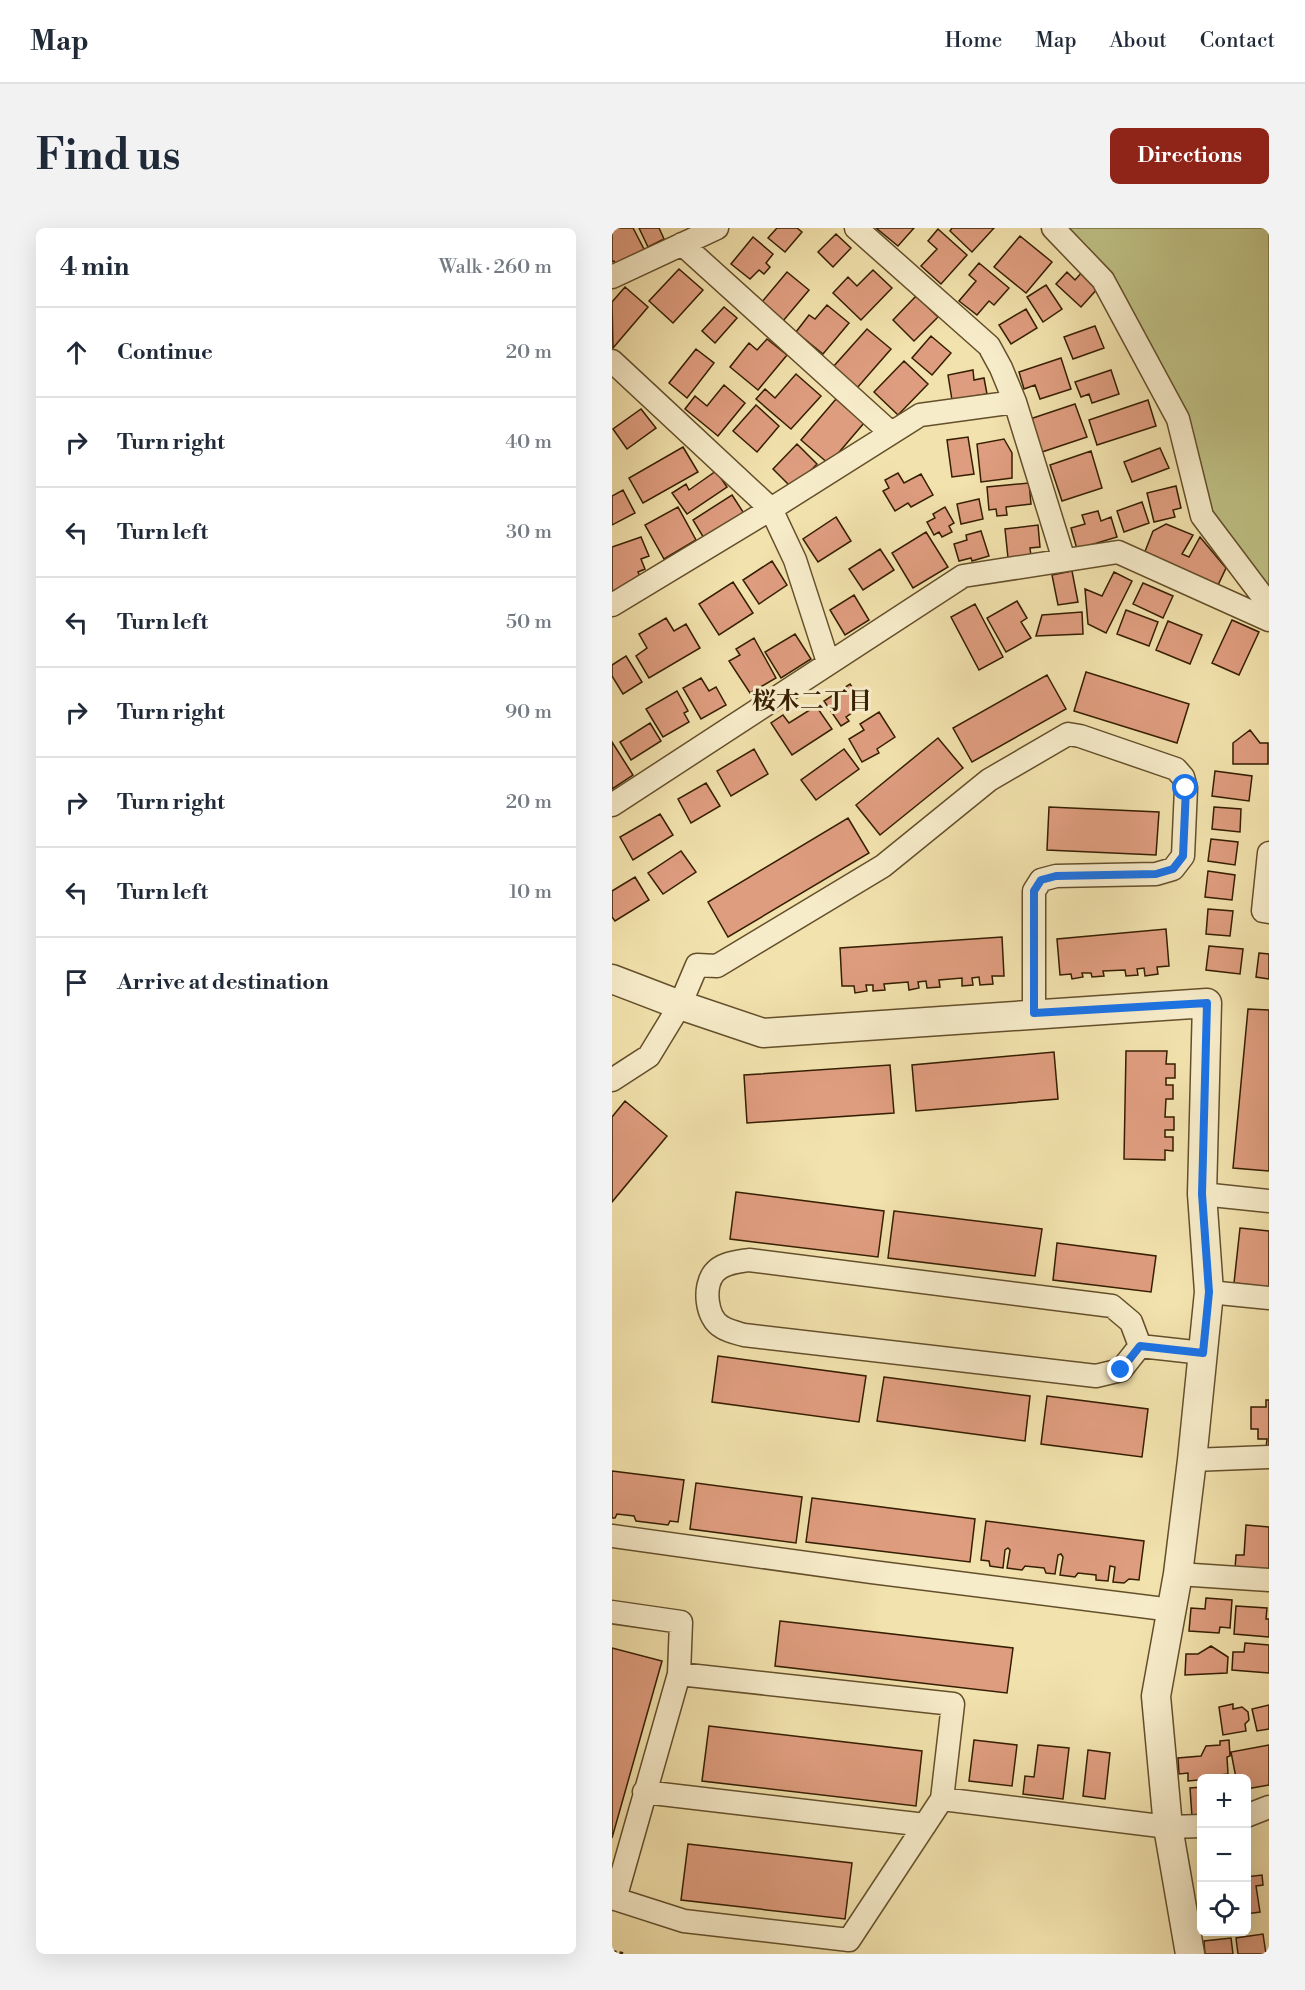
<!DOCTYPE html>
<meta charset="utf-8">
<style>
:root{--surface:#fff;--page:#f2f2f3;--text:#1f2937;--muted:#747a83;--line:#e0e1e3;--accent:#8f2418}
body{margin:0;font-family:"Libre Bodoni","Noto Serif JP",serif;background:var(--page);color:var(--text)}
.controls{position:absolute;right:18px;bottom:18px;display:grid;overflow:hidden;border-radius:9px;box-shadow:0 6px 24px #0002}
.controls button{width:54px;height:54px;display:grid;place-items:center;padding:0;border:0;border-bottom:2px solid var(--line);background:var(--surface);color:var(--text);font:30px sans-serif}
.stop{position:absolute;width:18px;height:18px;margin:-14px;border:4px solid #1a73e8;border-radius:50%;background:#fff}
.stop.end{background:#1a73e8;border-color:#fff;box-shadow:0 2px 6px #0008}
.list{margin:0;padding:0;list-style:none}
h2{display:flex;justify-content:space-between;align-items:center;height:78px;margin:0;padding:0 24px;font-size:26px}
h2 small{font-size:20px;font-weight:400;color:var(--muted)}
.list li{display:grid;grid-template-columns:39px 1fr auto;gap:18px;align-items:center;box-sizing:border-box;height:90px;padding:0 24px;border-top:2px solid var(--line)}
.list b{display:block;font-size:22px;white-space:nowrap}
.list em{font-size:20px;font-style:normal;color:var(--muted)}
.icon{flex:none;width:33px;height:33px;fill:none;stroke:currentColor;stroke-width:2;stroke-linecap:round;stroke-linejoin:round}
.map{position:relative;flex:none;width:657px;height:1726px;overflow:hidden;border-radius:9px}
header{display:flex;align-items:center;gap:36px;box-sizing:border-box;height:84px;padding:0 30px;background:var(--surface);border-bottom:2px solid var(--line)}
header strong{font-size:28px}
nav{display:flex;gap:33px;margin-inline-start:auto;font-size:21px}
.intro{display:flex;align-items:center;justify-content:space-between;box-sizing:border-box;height:144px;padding:0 36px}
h1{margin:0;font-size:42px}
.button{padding:15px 27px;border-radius:9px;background:var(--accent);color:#fff;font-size:21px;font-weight:700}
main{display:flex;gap:36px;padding:0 36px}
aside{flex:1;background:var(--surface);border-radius:9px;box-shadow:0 6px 24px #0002}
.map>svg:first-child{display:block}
</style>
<header>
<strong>Map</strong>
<nav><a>Home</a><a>Map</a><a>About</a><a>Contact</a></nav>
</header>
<div class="intro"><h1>Find us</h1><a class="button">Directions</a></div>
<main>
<aside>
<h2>4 min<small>Walk · 260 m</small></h2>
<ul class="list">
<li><svg class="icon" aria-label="ahead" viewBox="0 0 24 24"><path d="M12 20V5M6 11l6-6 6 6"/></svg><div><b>Continue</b></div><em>20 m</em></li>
<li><svg class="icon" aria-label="right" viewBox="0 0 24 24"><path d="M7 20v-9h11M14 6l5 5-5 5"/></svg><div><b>Turn right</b></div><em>40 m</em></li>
<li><svg class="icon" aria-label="left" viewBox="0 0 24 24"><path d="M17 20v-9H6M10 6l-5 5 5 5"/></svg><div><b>Turn left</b></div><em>30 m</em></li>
<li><svg class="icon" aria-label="left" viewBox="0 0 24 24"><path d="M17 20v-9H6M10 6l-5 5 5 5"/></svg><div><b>Turn left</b></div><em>50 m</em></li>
<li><svg class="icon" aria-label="right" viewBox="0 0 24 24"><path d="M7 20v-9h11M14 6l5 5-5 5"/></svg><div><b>Turn right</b></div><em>90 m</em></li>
<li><svg class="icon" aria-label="right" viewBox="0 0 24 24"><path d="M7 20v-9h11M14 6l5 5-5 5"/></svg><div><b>Turn right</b></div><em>20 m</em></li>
<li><svg class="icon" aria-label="left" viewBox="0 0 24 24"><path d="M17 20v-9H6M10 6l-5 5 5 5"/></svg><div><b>Turn left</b></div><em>10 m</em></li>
<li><svg class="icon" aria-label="arrive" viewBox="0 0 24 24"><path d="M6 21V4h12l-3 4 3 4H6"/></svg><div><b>Arrive at destination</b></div></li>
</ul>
</aside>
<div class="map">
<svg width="657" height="1726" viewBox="0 0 657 1726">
<rect width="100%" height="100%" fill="#f2e2ad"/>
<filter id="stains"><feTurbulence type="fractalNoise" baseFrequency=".00333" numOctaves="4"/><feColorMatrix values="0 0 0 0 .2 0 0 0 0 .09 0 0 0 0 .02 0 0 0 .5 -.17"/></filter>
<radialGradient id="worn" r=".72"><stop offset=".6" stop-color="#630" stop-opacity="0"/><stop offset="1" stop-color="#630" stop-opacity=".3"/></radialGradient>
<path fill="#bfc286" stroke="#7a7043" stroke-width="1.5" d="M441,0H657V377L590,288L566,191L491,52Z"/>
<path fill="#df9d7f" stroke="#351e00" stroke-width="1.5" d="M0,0H21L34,25L5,40L2,33L0,34Z
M27,0H47L52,11L36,19Z
M165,0H185L190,4L173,24L156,10Z
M264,0H302L286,18Z
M340,0H382L360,24L338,3Z
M326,1L355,27L329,56L309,38L325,21L316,13Z
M224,6L239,20L221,39L206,24Z
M408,8L440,34L414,65L382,39Z
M141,9L161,26L154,35L158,39L152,46L147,42L138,51L119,36Z
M367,35L397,60L382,77L377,73L365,87L347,73L364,53L357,47Z
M67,41L91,62L61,95L37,73Z
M261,42L280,60L249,92L221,65L236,49L245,58Z
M471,43L487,59L469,79L444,56L455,44L463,52Z
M175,44L197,62L171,93L149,75Z
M434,57L450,81L431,94L415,69Z
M13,59L36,79L1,120L0,74Z
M304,68L326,89L302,113L281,92Z
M215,77L237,95L211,126L184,104L197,87L203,91Z
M112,79L125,90L103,115L90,103Z
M414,81L425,100L399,116L387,97Z
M483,98L492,120L461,131L452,109Z
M255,101L279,121L245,160L221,139Z
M319,108L339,125L320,147L300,130Z
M155,111L175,127L146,162L118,139L137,115L145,122Z
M84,121L102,135L75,170L57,155Z
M449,130L459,161L428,171L423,157L412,161L407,144Z
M292,133L316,156L286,187L262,164Z
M361,142L362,152L372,150L375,166L340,172L336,147Z
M499,142L507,166L480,175L477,166L469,169L463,154Z
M184,146L209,168L179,201L144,171L153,161L163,170Z
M112,157L133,175L106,208L73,181L83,168L95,178Z
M224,171L252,195L217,236L189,212Z
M536,172L544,198L485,217L477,192Z
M463,176L475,209L430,224L418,191Z
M144,177L167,198L145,224L121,203Z
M29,181L44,200L15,221L1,201Z
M356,209L362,246L340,249L335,212Z
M392,211L400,225V250L369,254L365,216Z
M185,216L205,236L181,261L161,241Z
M71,219L86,244L31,275L17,250Z
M548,220L557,240L520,254L512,234Z
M479,223L490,260L450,273L438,237Z
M104,243L115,259L75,286L60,265L74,256L77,262Z
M286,245L292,255L309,246L321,267L299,279L296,275L283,283L271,263L277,260L273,252Z
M417,255L419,276L394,279L395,287L385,288L384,281L377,282L375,259Z
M564,258L569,280L561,282L563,289L542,294L535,265Z
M11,262L23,285L0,297V268Z
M120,267L133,287L93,312L81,292Z
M367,271L371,291L349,296L345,276Z
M530,274L537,295L512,304L505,283Z
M66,279L84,312L52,331L33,297Z
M333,279L342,295L337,298L340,304L330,309L327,304L322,307L315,294L323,290L321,286Z
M486,283L489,293L499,289L505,309L465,321L459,300L473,296L470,287Z
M224,289L239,313L206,334L191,311Z
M554,296L581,307L570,326L577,329L588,309L614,340L606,357L532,326L541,303Z
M426,297L428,319L418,320L419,328L396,330L393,301Z
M369,303L377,328L360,333L359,330L347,333L342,316L355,312L354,307Z
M314,304L336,339L301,360L280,325Z
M29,309L37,328L29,331L33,341L26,344L30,354L0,365V319Z
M268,321L282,342L251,362L237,341Z
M160,333L175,357L147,376L131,352Z
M460,343L466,374L446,377L440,347Z
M502,344L520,353L494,405L476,396L473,361L490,368Z
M121,354L141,385L107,407L87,376Z
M531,355L561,368L551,390L521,376Z
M242,367L257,392L233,407L218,382Z
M405,373L415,390L409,394L419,410L394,424L375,390Z
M363,376L391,429L367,442L339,389Z
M514,382L546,394L537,418L505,406Z
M470,384L471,406L424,408L430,387Z
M54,390L62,403L74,396L88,420L37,450L24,428L35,420L27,406Z
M620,392L647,404L627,447L600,435Z
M556,393L590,407L578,436L544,422Z
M183,406L199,431L169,450L153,424Z
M142,410L164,450L138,465L117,433L128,427L124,421Z
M14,428L30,454L11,466L0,448V437Z
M474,444L577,476L565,515L462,483Z
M435,447L454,481L360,534L341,500Z
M89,450L97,463L104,459L114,477L89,491L71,460Z
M238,456L252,477L234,489L237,493L229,498L212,473Z
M65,463L76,483L72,485L77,494L51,509L34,481Z
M204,478L220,501L180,527L159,495L171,487L177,495Z
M267,484L283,509L265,521L267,525L250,534L237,511L252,502L248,496Z
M38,495L49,513L19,532L8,514Z
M638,502L648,515H656V536H621V515Z
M326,510L351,540L268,607L244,577Z
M0,514L21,547L0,561Z
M142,521L156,546L119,568L105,543Z
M232,521L247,541L204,572L189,552Z
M603,543L640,548L637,573L600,568Z
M94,555L108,578L79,595L66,571Z
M437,579L547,584L544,627L435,622Z
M602,579L629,581L628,604L600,601Z
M48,586L61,607L21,632L8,609Z
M236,590L257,625L116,709L96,674Z
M599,611L626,614L623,637L596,633Z
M69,623L84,644L51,666L36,645Z
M596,643L623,647L620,672L593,669Z
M23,649L37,672L3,693L0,689V663Z
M596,681L621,683L618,708L594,706Z
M554,701L557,738L545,739L546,746L533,748L532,740L525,741L526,747L514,748L513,742L491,743L492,748L480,749L479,745H470L471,749L460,751L459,746L448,747L445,711Z
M390,709L392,748H380L381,756L368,757L367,749L360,750L361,757L350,758V750L327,752L328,759L315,760L314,753L306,754L307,760L297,762L296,754L272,756L273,762L261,763V757H254L255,763L243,765L242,758H230L228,720Z
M597,718L631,721L628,746L594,742Z
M647,725L657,726V751L644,749Z
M636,781L657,782V943L621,940Z
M514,823H555L554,836H563V850H554V857H561V871H554L553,889H562V902H553V909H561V923L553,922V932L512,931Z
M442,824L446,871L304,883L300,837Z
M278,837L282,885L135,895L132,847Z
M13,873L55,908L0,974V889Z
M124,964L272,983L266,1029L118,1011Z
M282,983L430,1001L423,1048L276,1030Z
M628,1000L657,1003V1059L622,1055Z
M445,1015L544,1028L539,1064L441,1052Z
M106,1128L254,1148L247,1194L100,1174Z
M272,1149L418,1168L413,1213L265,1193Z
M435,1168L536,1181L530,1229L429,1216Z
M654,1172H657V1220H654L655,1211H646V1201H639V1179H654Z
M0,1243L72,1252L66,1294L58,1293L56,1297L24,1293L22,1288L5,1286L3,1290H0Z
M84,1255L190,1269L184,1315L78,1301Z
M200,1270L363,1291L358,1334L194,1314Z
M374,1293L532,1313L527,1352L517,1351L512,1355L501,1354L503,1339L498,1338L496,1353L484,1352V1347L466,1345L463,1349L448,1347L451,1329L449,1326L446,1327L443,1346L434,1345L432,1340L413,1338L410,1342L395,1340L398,1322L396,1320L393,1322L391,1340L378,1338L377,1333L369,1332Z
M634,1297L657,1299V1343L623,1341L624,1327H632Z
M594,1370L620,1372L618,1400L608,1399L607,1405L577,1403L579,1380L593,1381Z
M624,1378L655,1380L654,1391H657V1409L622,1406Z
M168,1393L401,1420L395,1465L163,1438Z
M633,1415L657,1417V1445L620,1442L621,1424H632Z
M599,1418L616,1429L615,1445L573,1447L574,1426H586Z
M0,1420L50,1433L0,1610Z
M621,1476V1481L630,1479L636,1484L637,1492L633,1496L634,1503L611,1507L607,1479Z
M657,1477V1501L645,1503L640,1481Z
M97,1498L310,1523L304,1578L90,1553Z
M362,1512L405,1517L400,1558L357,1553Z
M617,1512L618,1528L615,1529L616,1546L608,1547V1550L576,1553V1545L567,1546L566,1530L589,1528L594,1518L608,1517V1513Z
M426,1517L457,1520L451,1571L411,1566L413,1548L422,1549Z
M657,1517V1557L634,1561V1550H624L619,1524Z
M476,1522L498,1525L493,1571L471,1568Z
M590,1559V1589H580L578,1560Z
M76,1616L240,1635L233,1691L69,1672Z
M650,1647L651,1657L644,1658L648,1684L634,1686V1649Z
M651,1706L654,1726H626L624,1710Z
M619,1710L621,1726H593L592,1713Z"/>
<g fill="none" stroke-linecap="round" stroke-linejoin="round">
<defs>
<path id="minor" d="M244,0L377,118L389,140L403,174L452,332
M441,0L491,52L566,191L590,288L657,377
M70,16L279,205
M0,49L105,0
M0,133L159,281L183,332L216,434
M0,377L159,281L308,187L403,174
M0,577L351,348L506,324L657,392
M657,625L651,683L657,684
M0,852L37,828L68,777L85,737L105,738L271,638L377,552L456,506L468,508L564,541L571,549L574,560L571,628L561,641L544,646L444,648L429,652L422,663V785
M590,966L657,973
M137,1032L500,1078L519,1094L528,1118L509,1142L484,1148L132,1107C125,1105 116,1103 110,1099C94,1090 91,1059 102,1045C110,1035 125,1034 137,1032Z
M597,1064L657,1070
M528,1118L591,1125
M580,1232L657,1229
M0,1308L260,1344L560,1382
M566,1346L657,1352
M0,1384L69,1394L67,1446L3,1671
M32,1564L313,1597
M330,1571L556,1599L590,1598
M634,1588L657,1579
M0,1670L72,1693L237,1712L330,1571L341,1476L67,1446"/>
<path id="tertiary" d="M0,751L68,777L151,805L595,775L590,966L597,1064L580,1232L566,1346L544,1468L556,1599L578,1726"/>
</defs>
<use href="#minor" stroke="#644f2b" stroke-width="25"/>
<use href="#tertiary" stroke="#644f2b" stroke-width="31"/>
<path stroke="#351e00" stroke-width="4" stroke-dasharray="4.5 3" stroke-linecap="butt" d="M0,1724L11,1726"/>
<use href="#minor" stroke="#f7ecca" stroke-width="22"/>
<use href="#tertiary" stroke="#f7ecca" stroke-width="28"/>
</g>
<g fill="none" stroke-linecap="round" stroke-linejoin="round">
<path stroke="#1a73e8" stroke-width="8" d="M509,1142L528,1118L591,1125L597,1064L590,966L595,775L422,785V663L429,652L444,648L544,646L561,641L571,628L574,560"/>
</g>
<g text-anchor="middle" stroke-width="6" stroke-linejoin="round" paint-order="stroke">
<g font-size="24" font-weight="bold" fill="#351e00" stroke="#f7ecca">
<text x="200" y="481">桜木二丁目</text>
</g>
</g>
<rect width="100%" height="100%" filter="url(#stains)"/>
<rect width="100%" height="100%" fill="url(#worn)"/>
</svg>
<div class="controls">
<button>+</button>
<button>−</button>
<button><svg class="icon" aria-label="locate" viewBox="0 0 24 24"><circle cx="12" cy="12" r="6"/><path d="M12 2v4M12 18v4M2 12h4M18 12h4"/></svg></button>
</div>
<div class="stop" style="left:574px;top:560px"></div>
<div class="stop end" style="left:509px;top:1142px"></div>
</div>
</main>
